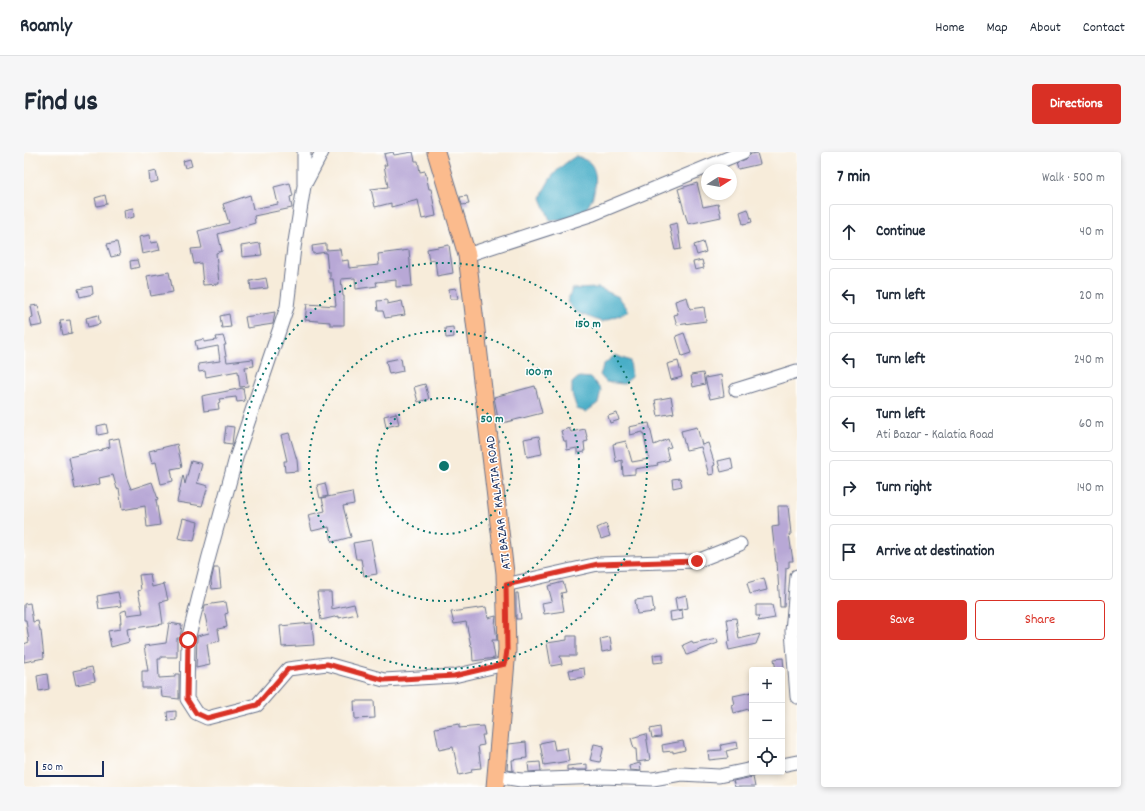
<!DOCTYPE html>
<meta charset="utf-8">
<style>
:root{--surface:#fff;--page:#f6f6f7;--text:#1f2937;--muted:#747a83;--line:#e0e1e3;--accent:#d93025}
body{margin:0;font-family:Dekko,sans-serif;background:var(--page);color:var(--text)}
.controls{position:absolute;right:12px;bottom:12px;display:grid;overflow:hidden;border-radius:4px;box-shadow:0 2px 6px #0003}
.controls button{width:36px;height:36px;display:grid;place-items:center;padding:0;border:0;border-bottom:1px solid var(--line);background:var(--surface);color:var(--text);font:20px sans-serif}
.compass{position:absolute;left:677px;top:12px;width:36px;height:36px;border-radius:50%;background:var(--surface);box-shadow:0 2px 6px #0003;rotate:79deg}
.scale{position:absolute;left:12px;bottom:10px;width:68px;box-sizing:border-box;padding-left:4px;border:2px solid #1b2f5e;border-top:0;font-size:11px;line-height:14px;white-space:nowrap;color:#1b2f5e;-webkit-text-stroke:3px #fff;paint-order:stroke}
.stop{position:absolute;width:12px;height:12px;margin:-9px;border:3px solid #d93025;border-radius:50%;background:#fff}
.stop.end{background:#d93025;border-color:#fff;box-shadow:0 1px 4px #0008}
.list{margin:0;padding:0;list-style:none}
h2{display:flex;justify-content:space-between;align-items:center;height:52px;margin:0;padding:0 16px;font-size:17px}
h2 small{font-size:13px;font-weight:400;color:var(--muted)}
.list li{display:grid;grid-template-columns:26px 1fr auto;gap:12px;align-items:center;box-sizing:border-box;height:56px;margin:0 8px 8px;padding:0 8px;border:1px solid var(--line);border-radius:4px}
.list b{display:block;font-size:15px;white-space:nowrap}
.list p{margin:0;font-size:13px;white-space:nowrap;color:var(--muted)}
.list em{font-size:13px;font-style:normal;color:var(--muted)}
.actions{display:flex;gap:8px;padding:12px 16px}
.actions a{flex:1;padding:9px 0;border:1px solid var(--accent);border-radius:4px;text-align:center;font-size:14px;color:var(--accent)}
.actions .main{background:var(--accent);color:#fff}
.icon{flex:none;width:22px;height:22px;fill:none;stroke:currentColor;stroke-width:2;stroke-linecap:round;stroke-linejoin:round}
.map{position:relative;flex:none;width:773px;height:635px;overflow:hidden;border-radius:4px}
header{display:flex;align-items:center;gap:24px;box-sizing:border-box;height:56px;padding:0 20px;background:var(--surface);border-bottom:1px solid var(--line)}
header strong{font-size:19px}
nav{display:flex;gap:22px;margin-inline-start:auto;font-size:14px}
.intro{display:flex;align-items:center;justify-content:space-between;box-sizing:border-box;height:96px;padding:0 24px}
h1{margin:0;font-size:28px}
.button{padding:10px 18px;border-radius:4px;background:var(--accent);color:#fff;font-size:14px;font-weight:700}
main{display:flex;gap:24px;padding:0 24px}
aside{flex:1;background:var(--surface);border-radius:4px;box-shadow:0 2px 6px #0003}
.map>svg:first-child{display:block}
</style>
<header>
<strong>Roamly</strong>
<nav><a>Home</a><a>Map</a><a>About</a><a>Contact</a></nav>
</header>
<div class="intro"><h1>Find us</h1><a class="button">Directions</a></div>
<main>
<div class="map">
<svg width="773" height="635" viewBox="0 0 773 635">
<rect width="100%" height="100%" fill="#fff"/>
<filter id="ink" filterUnits="userSpaceOnUse"><feTurbulence type="fractalNoise" baseFrequency=".025" numOctaves="2"/><feDisplacementMap in="SourceGraphic" scale="8" xChannelSelector="R" yChannelSelector="G"/><feConvolveMatrix kernelMatrix="1 2 1 2 8 2 1 2 1" color-interpolation-filters="sRGB"/></filter>
<filter id="wash" filterUnits="userSpaceOnUse"><feTurbulence type="fractalNoise" baseFrequency=".012" numOctaves="4" result="noise"/><feDisplacementMap in="SourceGraphic" scale="16" xChannelSelector="R" yChannelSelector="G"/><feGaussianBlur stdDeviation="0.9" result="paint"/><feColorMatrix in="noise" values="0 0 0 0 0 0 0 0 0 0 0 0 0 0 0 0 0 1.4 0 .05"/><feComposite in="paint" operator="in"/></filter>
<g filter="url(#wash)">
<rect width="100%" height="100%" fill="#f7ecda"/>
<path fill="#48aec7" stroke="#326e92" d="M552,4C556,6 563,8 566,11C577,23 570,51 559,60C550,68 537,67 526,68L517,46C524,26 534,15 552,4Z
M575,136L595,145L605,159L578,170L552,160L543,150L548,137Z
M591,203L606,209L608,225L599,232L582,230L576,223L580,212Z
M555,225L567,226L577,238L574,251L562,260L553,257L548,242V231Z"/>
<g id="blocks">
<path fill="#b8a8d6" d="M369,0L370,3L389,0L391,9H394L396,20L401,19L405,37H407L412,64L398,67L394,48L367,55V51L351,55L347,37L364,35L360,13H363L360,2Z
M733,1L736,12L714,17L712,11L722,7L727,2Z
M166,7L168,14L161,16L159,9Z
M132,19L134,29L126,31L125,21Z
M266,31L269,44L266,45L268,56L230,64L231,71L194,82L198,99L192,101L195,132L179,133L177,111L170,112L167,97L178,96L174,79L205,71L199,52L226,43L229,57L254,52L250,35Z
M673,31L679,55L694,52L697,65L664,72L654,37Z
M81,43L83,52L73,54L71,46Z
M443,44L445,52L438,53L436,45Z
M109,56L110,65L101,67L100,58Z
M724,57L728,70L719,72L716,60Z
M653,71L657,97L651,98L645,73Z
M126,83L127,91L134,90L136,98L118,102L115,85Z
M93,90L96,103L87,105L83,92Z
M679,90L682,100L673,103L670,93Z
M236,91L238,103L218,105L217,94Z
M302,92V98L316,97L318,109L324,108L325,116L355,113L354,102L385,98L388,134L372,135V128L352,130L353,134L332,137L331,126L317,127L319,144H320V173H306V170L281,168L283,152L312,154L309,127H306V120H304L302,100L289,102L288,94Z
M425,93L429,121L413,124L411,108L405,109L403,97Z
M113,108L115,115L107,117L106,109Z
M678,108L680,116L671,118L669,110Z
M145,120L149,140L127,144L123,124Z
M242,126L244,136L227,138L226,129Z
M68,134L69,142L56,145L54,137Z
M432,136L434,147H426L425,137Z
M663,145L666,157L680,155L682,169L653,173L650,163L654,162L651,149Z
M363,148V152L378,149L381,163L361,166L359,159H354L353,149Z
M14,153L19,173L8,175L6,166L9,165L7,154Z
M251,160L249,172L223,176L221,165Z
M205,162L207,175L198,176L196,164Z
M74,163L76,172L64,175L62,166Z
M46,168L48,181L39,183L36,169Z
M429,175L430,185L422,186L421,176Z
M660,181L667,201L658,204L652,184Z
M199,184L202,193H200L203,210L229,207L230,214L221,215L224,234L216,235L214,219L182,225L181,219L175,220L174,212L196,209L194,194L173,198L171,189L180,187V190L193,188L192,185Z
M377,206L379,219L365,222L362,209Z
M654,209L658,225L647,228L643,212Z
M679,221L681,232L669,235L667,223Z
M697,223L700,244L686,247L681,226Z
M401,232L405,247L394,250L390,235Z
M511,234L518,261L475,272L470,245Z
M219,236L221,249L213,250L212,245L195,247L196,250L194,251L195,257L180,259L178,244Z
M647,245L650,261L634,264L631,248Z
M372,261L375,272L362,275L360,264Z
M593,261L595,268L586,271L584,264Z
M625,271L630,293L644,287L647,295L642,296L645,308L633,311L634,313L611,317V322L599,323L598,308L592,310L589,292L602,289L608,310L625,307L619,280L606,283L605,275Z
M82,272L84,281L74,283L73,274Z
M202,274L210,275L208,292L200,291Z
M673,275L678,293L684,291L691,313L689,314L690,322L685,323L677,295L662,298L657,279Z
M545,276L547,280L561,277L564,289L560,290L561,300L553,301V296L543,298L542,289H540L537,279Z
M265,281L273,308L274,319L261,320L260,309H263L257,283Z
M515,284L518,302L503,305L500,287Z
M95,286L102,324L107,337L128,330L134,347L132,348L136,373L123,375L121,354L98,358L95,336L93,337L89,323L75,326L76,332L51,337L45,305L78,298V297L86,295L85,288Z
M153,292L158,315L147,317L149,329L137,332L132,310L128,311L125,299Z
M707,306L709,317L697,320L694,309Z
M167,309L178,312L173,331L184,334L178,354L153,350L159,323L161,332Z
M656,326L658,334L649,336L648,327Z
M301,331L304,344L296,346L293,333Z
M328,340L330,352L319,354L327,385L308,390L305,375L288,379L284,363L301,359L298,346Z
M754,354H764L767,382H765L769,409H765V415L762,416L760,455H756L753,410H752L748,375L755,374Z
M159,366L174,370L170,389L154,386Z
M582,372L586,384L577,387L573,376Z
M347,388L353,422L340,424L337,407H332L329,391Z
M190,416H195L197,436L188,437L187,429Z
M126,422L128,435L140,432L144,448L136,450L139,472L103,477L105,490L87,495L84,479L96,477V471H97L96,460L102,458L103,463L119,461L114,439L117,438L115,423Z
M740,426L743,438L726,442L723,431Z
M539,430L542,440L537,441L540,459L520,462L518,451L528,449L524,434Z
M94,440L97,454L75,457L73,444Z
M293,440H307L308,457L330,452L333,462L315,466V464L297,468Z
M492,441H494L497,467H492Z
M662,443L664,456L653,458L651,446Z
M628,446L630,460L613,462L611,448Z
M202,450L204,461L201,462L203,475L194,477L196,489L183,492L186,513L172,516L173,484L185,481L180,459L181,453Z
M6,451L9,470L14,469L16,479H17L20,506L0,510V492L5,490L2,468H0V452Z
M732,453H748L751,466L734,469L736,464H732Z
M462,455L464,466L472,464L471,473L473,488H468L471,506L449,509L448,494H447L442,470L430,472L427,460Z
M658,458L659,467L647,469L646,460Z
M712,466L715,487L736,482L732,492L705,498L703,490L706,489L703,467Z
M145,471L158,473L156,486H153V505H137V507H134L135,526L151,525V522H155V547L138,545L137,536H118V519H124L120,494L142,491Z
M288,471L290,493L258,495L256,474Z
M543,484H552V504H536L538,512L527,514L523,491L543,488Z
M586,485L588,498L578,500L576,487Z
M693,487L694,491L663,503L659,493L668,489L669,492Z
M639,502V510L630,511L629,503Z
M759,506L760,517L752,518L750,507Z
M68,515L71,529L52,533L49,519Z
M560,516L561,525L547,527L545,518Z
M23,522L25,537L15,539L13,524Z
M728,540V556L710,561L708,553L711,552L709,544Z
M330,549H350L351,566L331,567Z
M152,559V568L144,569L143,560Z
M435,572V576L459,574L461,583H458L460,593L454,594L457,616L447,617L448,620L435,623L429,595L415,598L411,576Z
M636,575L637,585L628,586L626,577Z
M622,582L626,608L613,610L612,597H610L607,586Z
M529,588L531,598L543,596L545,609L520,613L516,591Z
M659,589L661,598L649,601V599L639,600L638,593Z
M502,590L503,606L488,608L489,619L483,618L485,592Z
M713,590L714,596L702,599L704,606L685,608L684,599L698,598L697,593Z
M570,592L580,594L576,610L566,608Z
M516,610L517,619L505,620L504,611Z
M616,611L617,619L606,618L605,614Z
M563,612V618H543V614Z
M729,625L731,635H711L709,629Z"/>
</g>
</g>
<g filter="url(#ink)">
<use href="#blocks" fill-opacity="0" stroke="#687189" stroke-width="1"/>
<g fill="none" stroke-linecap="round" stroke-linejoin="round">
<defs>
<path id="minor" d="M280,0V32
M298,0L280,34L270,96L263,155L212,306L184,408L164,488L163,547L172,561L183,566L233,553L264,517L303,512L360,528L430,524L481,512
M443,103L569,62L719,0
M712,238L773,219
M773,424L768,479L773,545
M481,433L574,412L673,409L716,392
M758,613L773,610
M471,624L497,628L579,625L629,627L657,622L695,624L728,617"/>
<path id="major" d="M412,0L443,103L481,421L483,498L471,635"/>
</defs>
<use href="#minor" stroke="#687189" stroke-width="15"/>
<use href="#major" stroke="#687189" stroke-width="19"/>
<use href="#minor" stroke="#fff" stroke-width="13"/>
<use href="#major" stroke="#fbbb8d" stroke-width="17"/>
</g>
</g>
<g fill="none" stroke-linecap="round" stroke-linejoin="round" filter="url(#ink)">
<path stroke="#d93025" stroke-width="5" d="M164,488L163,547L172,561L183,566L233,553L264,517L303,512L360,528L430,524L481,512L483,498L482,433L574,412L673,409"/>
</g>
<g fill="none" stroke="#0f766e" stroke-width="2" stroke-dasharray="2 4">
<circle cx="420" cy="314" r="68"/>
<circle cx="420" cy="314" r="135"/>
<circle cx="420" cy="314" r="203"/>
</g>
<g text-anchor="middle" stroke-width="3" stroke-linejoin="round" paint-order="stroke">
<g font-size="13" fill="#1b2f5e" stroke="#fff">
<text transform="translate(473 351) rotate(-97)" y="5">ATI BAZAR - KALATIA ROAD</text>
</g>
</g>
<circle cx="420" cy="314" r="6" fill="#0f766e" stroke="#fff" stroke-width="2"/>
<g font-size="12" text-anchor="middle" font-weight="bold" fill="#0f766e" stroke="#fff" stroke-width="3" stroke-linejoin="round" paint-order="stroke">
<text x="564" y="175">150 m</text>
<text x="515" y="223">100 m</text>
<text x="468" y="270">50 m</text>
</g>
</svg>
<div class="controls">
<button>+</button>
<button>−</button>
<button><svg class="icon" aria-label="locate" viewBox="0 0 24 24"><circle cx="12" cy="12" r="6"/><path d="M12 2v4M12 18v4M2 12h4M18 12h4"/></svg></button>
</div>
<svg class="compass" viewBox="-18 -18 36 36"><path d="M0-13l5 13h-10z" fill="#e53935"/><path d="M0 13l5-13h-10z" fill="#747a83"/></svg>
<div class="scale">50 m</div>
<div class="stop" style="left:164px;top:488px"></div>
<div class="stop end" style="left:673px;top:409px"></div>
</div>
<aside>
<h2>7 min<small>Walk · 500 m</small></h2>
<ul class="list">
<li><svg class="icon" aria-label="ahead" viewBox="0 0 24 24"><path d="M12 20V5M6 11l6-6 6 6"/></svg><div><b>Continue</b></div><em>40 m</em></li>
<li><svg class="icon" aria-label="left" viewBox="0 0 24 24"><path d="M17 20v-9H6M10 6l-5 5 5 5"/></svg><div><b>Turn left</b></div><em>20 m</em></li>
<li><svg class="icon" aria-label="left" viewBox="0 0 24 24"><path d="M17 20v-9H6M10 6l-5 5 5 5"/></svg><div><b>Turn left</b></div><em>240 m</em></li>
<li><svg class="icon" aria-label="left" viewBox="0 0 24 24"><path d="M17 20v-9H6M10 6l-5 5 5 5"/></svg><div><b>Turn left</b><p>Ati Bazar - Kalatia Road</p></div><em>60 m</em></li>
<li><svg class="icon" aria-label="right" viewBox="0 0 24 24"><path d="M7 20v-9h11M14 6l5 5-5 5"/></svg><div><b>Turn right</b></div><em>140 m</em></li>
<li><svg class="icon" aria-label="arrive" viewBox="0 0 24 24"><path d="M6 21V4h12l-3 4 3 4H6"/></svg><div><b>Arrive at destination</b></div></li>
</ul>
<div class="actions"><a class="main">Save</a><a>Share</a></div>
</aside>
</main>
